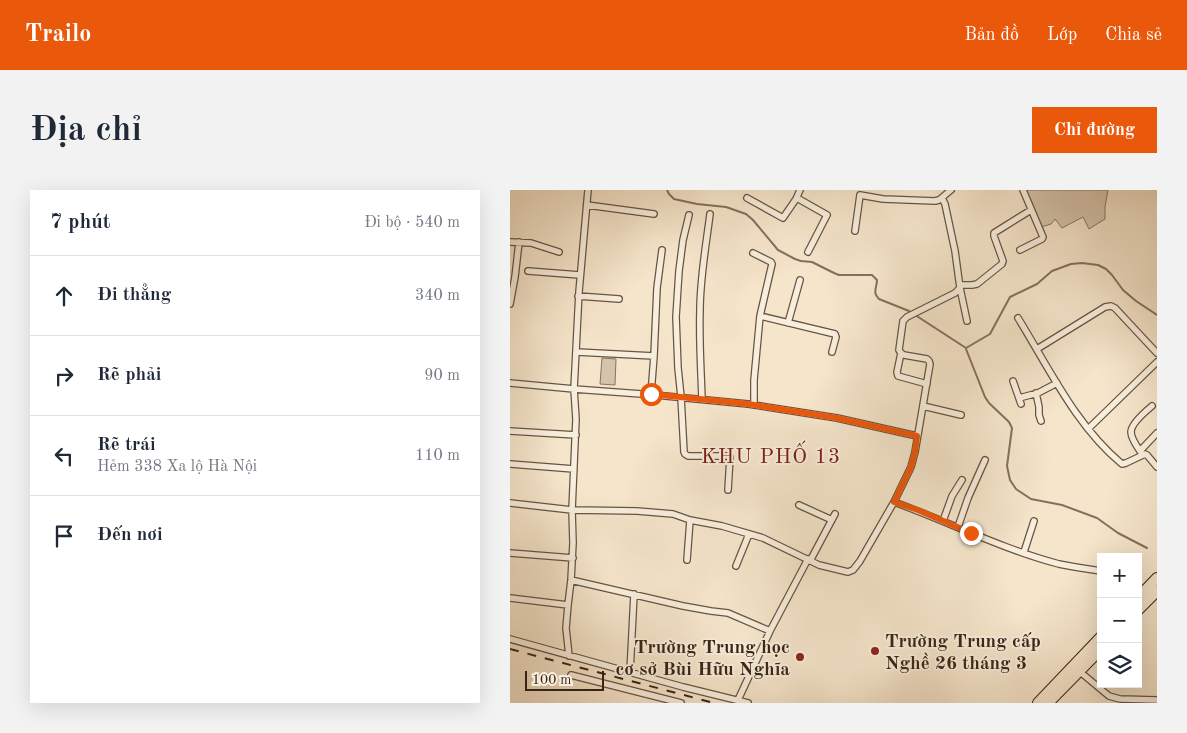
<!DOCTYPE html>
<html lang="vi">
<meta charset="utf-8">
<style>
:root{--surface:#fff;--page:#f2f2f3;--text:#1f2937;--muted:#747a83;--line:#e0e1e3;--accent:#ea580c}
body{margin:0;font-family:"Old Standard TT",serif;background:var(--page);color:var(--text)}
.controls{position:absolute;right:15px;bottom:15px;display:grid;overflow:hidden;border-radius:0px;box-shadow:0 5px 20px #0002}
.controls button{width:45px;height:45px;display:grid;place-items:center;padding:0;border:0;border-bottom:1px solid var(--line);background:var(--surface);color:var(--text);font:25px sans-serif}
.scale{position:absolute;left:15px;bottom:12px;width:79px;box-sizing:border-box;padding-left:5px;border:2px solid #392415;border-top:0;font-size:14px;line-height:18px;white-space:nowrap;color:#392415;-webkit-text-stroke:4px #f8eedd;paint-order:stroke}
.stop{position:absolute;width:15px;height:15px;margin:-11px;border:4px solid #ea580c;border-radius:50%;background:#fff}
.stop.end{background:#ea580c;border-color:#fff;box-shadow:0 1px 5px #0008}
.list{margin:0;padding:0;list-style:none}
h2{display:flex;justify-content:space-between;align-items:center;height:65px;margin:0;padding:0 20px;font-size:21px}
h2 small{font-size:16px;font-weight:400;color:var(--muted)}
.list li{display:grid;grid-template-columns:32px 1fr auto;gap:15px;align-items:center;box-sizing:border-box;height:80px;padding:0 20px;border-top:1px solid var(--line)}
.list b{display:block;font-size:19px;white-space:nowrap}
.list p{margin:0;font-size:16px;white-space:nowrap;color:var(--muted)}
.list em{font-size:16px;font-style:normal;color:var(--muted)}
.icon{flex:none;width:28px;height:28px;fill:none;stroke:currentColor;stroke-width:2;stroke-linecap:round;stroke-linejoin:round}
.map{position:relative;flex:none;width:647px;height:513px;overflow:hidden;border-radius:0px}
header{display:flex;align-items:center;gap:30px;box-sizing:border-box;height:70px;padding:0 25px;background:var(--accent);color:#fff}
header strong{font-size:24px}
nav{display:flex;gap:28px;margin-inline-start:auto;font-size:18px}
.intro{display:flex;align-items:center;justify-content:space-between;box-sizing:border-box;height:120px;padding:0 30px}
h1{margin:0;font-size:35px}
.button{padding:12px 22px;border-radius:0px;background:var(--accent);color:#fff;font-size:18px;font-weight:700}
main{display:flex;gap:30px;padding:0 30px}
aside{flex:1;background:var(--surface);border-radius:0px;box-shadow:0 5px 20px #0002}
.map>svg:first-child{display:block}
</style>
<header>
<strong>Trailo</strong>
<nav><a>Bản đồ</a><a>Lớp</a><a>Chia sẻ</a></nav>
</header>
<div class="intro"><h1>Địa chỉ</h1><a class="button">Chỉ đường</a></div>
<main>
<aside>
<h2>7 phút<small>Đi bộ · 540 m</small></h2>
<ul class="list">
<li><svg class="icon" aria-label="ahead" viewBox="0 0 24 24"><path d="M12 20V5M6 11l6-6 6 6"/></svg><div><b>Đi thẳng</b></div><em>340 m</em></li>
<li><svg class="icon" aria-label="right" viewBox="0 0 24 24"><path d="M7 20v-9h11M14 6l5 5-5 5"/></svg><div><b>Rẽ phải</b></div><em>90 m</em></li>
<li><svg class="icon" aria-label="left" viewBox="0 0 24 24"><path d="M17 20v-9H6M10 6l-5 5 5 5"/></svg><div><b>Rẽ trái</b><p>Hẻm 338 Xa lộ Hà Nội</p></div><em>110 m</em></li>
<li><svg class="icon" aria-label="arrive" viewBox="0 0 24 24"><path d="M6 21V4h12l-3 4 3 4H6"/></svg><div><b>Đến nơi</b></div></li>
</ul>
</aside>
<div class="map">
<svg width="647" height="513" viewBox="0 0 647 513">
<rect width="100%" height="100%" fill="#f5e5cb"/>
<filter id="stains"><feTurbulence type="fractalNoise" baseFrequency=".004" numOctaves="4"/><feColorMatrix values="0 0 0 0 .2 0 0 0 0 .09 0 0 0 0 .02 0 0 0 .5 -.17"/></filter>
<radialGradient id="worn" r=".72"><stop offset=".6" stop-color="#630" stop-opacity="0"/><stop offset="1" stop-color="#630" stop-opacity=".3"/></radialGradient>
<path fill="#d5c4ac" stroke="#877460" d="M515,0H598L595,17V29L579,39L573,27L552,38L545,29L541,34L531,37Z
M92,168L106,169L105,195L90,194Z"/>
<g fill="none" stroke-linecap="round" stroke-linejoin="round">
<path stroke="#83705d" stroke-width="2" d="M157,0L159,4L164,9L187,14L216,17L236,24L243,30L268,60L285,69L291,71L302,72L324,83L329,85H362L367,90C367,97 362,103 369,109L399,121L456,158L480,144L500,107L527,94L542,81L561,74L572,73L588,75L596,79L602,85L613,100L626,111L647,125
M456,159L475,207L479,213L499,232L502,238L497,276L500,290L506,299L521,309L552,315L587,328L608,343L637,358"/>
<defs>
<path id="street" d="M237,8L273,28L286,9L290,0
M287,8L317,25L298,62
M77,15L144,24
M179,25L173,50L169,81L166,127L168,178L171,207L174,262L175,264L178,266H218L220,267L218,300
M345,41L350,5L373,9L425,11L429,10L441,0
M0,52L21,53L49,62
M510,60L532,49L533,47L513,0
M243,63L261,72L262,74L250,126
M18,81L70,85
M450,95H462L467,94L492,74L493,71L484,46V43L521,20
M450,98L457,131
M68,106L109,109
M0,114L5,87L9,52
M508,128C539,178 566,236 612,274L616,273L635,264L637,265L647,277
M278,133L290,90
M527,159L595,117L601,116L605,118L647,163
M67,162L144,166L141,204
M391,163L387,182L388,186L417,194
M144,166L147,98L152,60
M503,191L511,214
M0,193L64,199L145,205L238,214L327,228L407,246
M526,203L529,217V225L531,231
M509,208L528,203L547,193
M192,209C191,180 189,150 190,120C190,88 196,56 200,24
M244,215V190L250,126L325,144L326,147L322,162
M413,216L451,225
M578,239L647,172
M0,241L66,245
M630,261L647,243
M632,264C628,258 621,249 621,242C621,234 636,221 642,216
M0,274L64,279
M384,312C439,332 492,359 549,374C563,377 577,379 591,381
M0,313L62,320L127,321L163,324L180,330L212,336L253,348L309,375L338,382L343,380L350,371L384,312L401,277L405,262L420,174L419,171L417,169L394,165L391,163L389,160L393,131L397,127L445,103L450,98L445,61L435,14L432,8
M289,315L322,330
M433,331L442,306L452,290
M448,337L458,308L475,270
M514,362L524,331
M0,363L63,368
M177,370L180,330
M300,371L325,324
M226,376L239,344
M61,390L173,416L201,421L218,423L260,441
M0,408L58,415
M0,449L173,497L238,513
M59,466L56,438L58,415L61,390L63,353L62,320L66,229L64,199L69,102L78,0
M569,481L599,506L610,509L647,510
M120,482L124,404
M61,485L171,513
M228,510L260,441L298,369"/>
<path id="highway" d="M628,408L647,388
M628,420L647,401
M528,513L591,447
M538,513L591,459"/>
</defs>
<use href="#street" stroke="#685442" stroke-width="8"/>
<use href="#highway" stroke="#392415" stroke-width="12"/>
<use href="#street" stroke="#f8eedd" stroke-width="5.5"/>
<use href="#highway" stroke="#f5e5cb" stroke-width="10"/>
<path stroke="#392415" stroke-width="2" stroke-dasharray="9 9" stroke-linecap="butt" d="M0,459L204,513"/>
</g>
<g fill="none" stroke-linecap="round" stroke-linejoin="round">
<path stroke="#ea580c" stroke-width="6" d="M141,204L238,214L327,228L407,246L405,262L401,277L384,312L408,320L461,343"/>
</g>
<g fill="#8f2418" stroke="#f8eedd" stroke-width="2">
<circle cx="365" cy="461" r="5"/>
<circle cx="290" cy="467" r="5"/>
</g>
<g text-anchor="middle" stroke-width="4" stroke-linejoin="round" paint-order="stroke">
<g font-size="19" font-weight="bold" fill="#392415" stroke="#f8eedd" text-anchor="start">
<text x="375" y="457">Trường Trung cấp<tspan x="375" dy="22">Nghề 26 tháng 3</tspan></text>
<text x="280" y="463" text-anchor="end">Trường Trung học<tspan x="280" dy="22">cơ sở Bùi Hữu Nghĩa</tspan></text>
</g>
<g font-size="21" letter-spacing="1" fill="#7a1f14" stroke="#f8eedd">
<text x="261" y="273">KHU PHỐ 13</text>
</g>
</g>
<rect width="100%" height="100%" filter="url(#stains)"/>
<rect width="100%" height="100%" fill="url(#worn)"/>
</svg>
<div class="controls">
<button>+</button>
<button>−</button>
<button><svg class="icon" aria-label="layers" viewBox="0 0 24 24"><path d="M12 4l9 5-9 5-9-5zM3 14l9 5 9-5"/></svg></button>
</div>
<div class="scale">100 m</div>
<div class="stop" style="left:141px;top:204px"></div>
<div class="stop end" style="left:461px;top:343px"></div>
</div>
</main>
